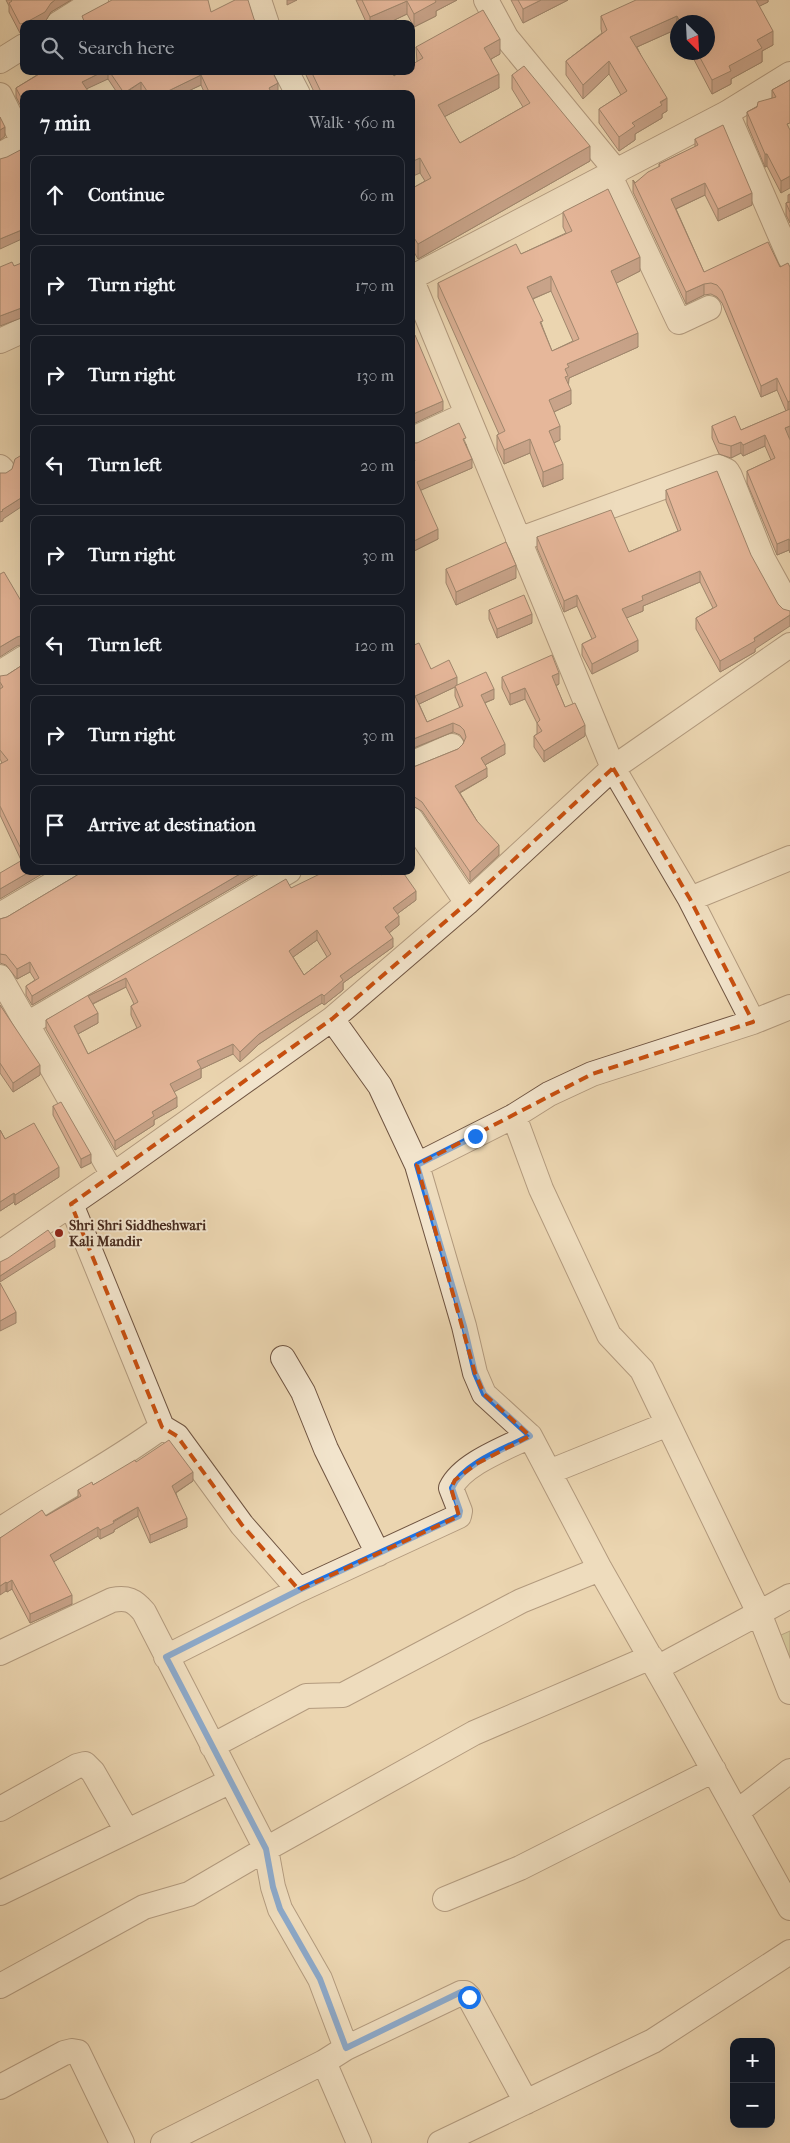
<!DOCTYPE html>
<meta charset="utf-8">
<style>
:root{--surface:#171b24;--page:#20242c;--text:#f1f3f6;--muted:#9ea1a6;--line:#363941}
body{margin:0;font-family:"IM FELL French Canon",serif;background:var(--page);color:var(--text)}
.controls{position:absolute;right:15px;bottom:15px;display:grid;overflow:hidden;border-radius:10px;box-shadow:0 5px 20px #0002}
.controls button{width:45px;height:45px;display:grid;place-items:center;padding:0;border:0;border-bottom:1px solid var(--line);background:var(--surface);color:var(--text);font:25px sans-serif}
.compass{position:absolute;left:670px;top:15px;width:45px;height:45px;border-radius:50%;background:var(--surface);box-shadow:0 5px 20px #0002;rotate:156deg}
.stop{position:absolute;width:15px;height:15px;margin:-11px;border:4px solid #1a73e8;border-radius:50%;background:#fff}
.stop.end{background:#1a73e8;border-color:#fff;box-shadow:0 1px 5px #0008}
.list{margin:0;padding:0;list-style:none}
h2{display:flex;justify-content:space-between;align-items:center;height:65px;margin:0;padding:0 20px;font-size:21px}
h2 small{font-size:16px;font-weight:400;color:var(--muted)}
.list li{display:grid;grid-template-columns:32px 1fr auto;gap:15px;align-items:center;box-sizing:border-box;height:80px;margin:0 10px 10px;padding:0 10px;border:1px solid var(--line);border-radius:10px}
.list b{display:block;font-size:19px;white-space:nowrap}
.list em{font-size:16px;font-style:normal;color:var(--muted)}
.icon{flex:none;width:28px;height:28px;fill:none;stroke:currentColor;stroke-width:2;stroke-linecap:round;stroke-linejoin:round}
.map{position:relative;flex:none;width:790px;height:2143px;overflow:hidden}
.search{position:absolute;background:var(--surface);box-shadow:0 5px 20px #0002;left:20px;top:20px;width:395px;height:55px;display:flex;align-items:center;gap:12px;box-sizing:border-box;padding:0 18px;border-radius:10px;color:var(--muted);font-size:19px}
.panel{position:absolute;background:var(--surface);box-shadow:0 5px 20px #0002;left:20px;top:90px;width:395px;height:785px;border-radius:10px}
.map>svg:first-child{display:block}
</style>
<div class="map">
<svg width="790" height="2143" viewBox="0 0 790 2143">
<rect width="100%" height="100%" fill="#ebd5b0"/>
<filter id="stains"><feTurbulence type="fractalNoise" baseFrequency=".004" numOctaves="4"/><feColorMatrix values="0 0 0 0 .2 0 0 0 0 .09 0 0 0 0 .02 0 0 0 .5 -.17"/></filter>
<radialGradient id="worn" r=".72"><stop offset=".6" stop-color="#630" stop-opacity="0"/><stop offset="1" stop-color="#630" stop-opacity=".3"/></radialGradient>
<path fill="#bdbc87" stroke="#827252" d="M790,1631V1671L772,1639Z"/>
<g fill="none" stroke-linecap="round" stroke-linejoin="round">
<defs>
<path id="minor" d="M259,0L267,24
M486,0L506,37L617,172
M58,24L96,0
M0,61L24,46
M286,71L298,94
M0,95L23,142L0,155
M727,113L790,258
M610,176L679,322L709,308
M411,278L613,768L690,899L753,1022
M411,278L727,113L790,74
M0,341L24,330
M411,440L467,414
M0,467L2,469
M518,540L718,467L727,471L730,476L763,559L790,608
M0,673L24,658
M411,764L452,746
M411,819L467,903
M690,899L790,858
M0,915L75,871
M0,977L113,1175
M332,1019L380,1086L417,1165L464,1326L475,1373L484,1394L530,1436L600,1569L674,1699L790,1908
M27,1024L289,871
M514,1116L541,1189L609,1335L642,1370L759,1613L657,1668
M417,1165L514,1116L549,1094L592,1074L753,1022L790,1007
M71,1204L162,1427L177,1436L242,1525L299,1590
M0,1253L113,1175L332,1019L467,903L613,768L790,645
M283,1358L303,1392L326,1449L378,1554
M549,1472L668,1424
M0,1530C53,1494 111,1465 162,1427
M790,1596L759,1613L790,1692
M0,1653L112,1600C127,1597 134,1600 144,1612L266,1849L273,1887L280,1909L320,1979L346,2048
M166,1657L299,1590L459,1516L460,1511L451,1488C462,1464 506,1448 530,1436
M212,1746L306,1696L343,1695L521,1601L600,1569
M0,1809L77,1766L85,1764L93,1772L127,1831
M737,1812L790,1771
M0,1893L231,1781
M445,1899L520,1868L714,1770
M0,1986L144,1907L189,1894L266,1849L474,1733L651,1657
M324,2062L359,2143
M0,2087L64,2053L72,2051L78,2052L122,2143
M163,2143L324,2062L346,2048L461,1993H465L469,1997L526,2102
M440,2143L653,2041L790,1952"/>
</defs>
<use href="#minor" stroke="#6f5441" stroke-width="26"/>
<use href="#minor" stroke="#f2e4cc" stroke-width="24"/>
</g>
<path fill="#c17e6d" stroke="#46291c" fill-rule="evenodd" d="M6,0H71L51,12L45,22L41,24H24V33H20L9,12V6Z
M356,0H457L436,11V16L414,27L407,14L386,24H367Z
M511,0H568L523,23Z
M768,0V2L759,6L773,45L762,51V62L731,79V84L712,94L690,52H708V22H678V31L677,29L637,47L667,111L662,114V118L635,134V140L619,151L599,123V109L621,95L609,74L583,99L566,75V61L602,33L601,29V16Z
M416,47L500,54L491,59L499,88L444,117L460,143L523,107L512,89V75L590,161L418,259L411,247V189L425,181L420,173L411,94H315L306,75V71H392L394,76L417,62Z
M35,71H272L278,93L276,94H205L201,85L182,94H142L141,92L137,94H118L108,79L24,94V112L16,97V88L37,75Z
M790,80L781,193L767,166L765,167L747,124V112L772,98V90Z
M695,139L752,205L718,221L705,195L676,209L704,272L780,267H790V438H789L790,440V553L789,550L777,555L747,483V471L771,460L765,446L743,456L741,453L731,458L719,454L712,438V426L741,430L786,411L777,390L761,397L722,303L717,297L711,294L704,295L686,304L633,192V180L635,183L659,167V164L695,147Z
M790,194V223L786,215V203L788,202V195Z
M563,212L640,271L616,283L638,347L569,378L568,384L571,404L554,412L560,440L554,443L563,479L543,487L530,453L504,464L497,449V435L499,434L438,297V283L521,254L566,233L563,227ZM551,291L573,341L552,351L543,328L533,299Z
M411,443L466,444L472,468L420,490L438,539L414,551L411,546Z
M666,490L755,649V652L720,672L696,629V618L713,608L700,582L643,606V611L626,618L638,651L592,674L582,655V644L592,639L577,606L564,612L537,548V537L629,552L678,531L666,501Z
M446,569L516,578L456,605L446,583Z
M489,610L532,623L497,638L489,619Z
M411,639L414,645L431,669L457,685L494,699L485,703L505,754L485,765L487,777L460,793L477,821L499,855L470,882L422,811L413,806L411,803V768L458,749L463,744L464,741L460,735L453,732L411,749ZM455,687V696L460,708L427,722L419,704Z
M24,664V871L21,860L0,815V764L2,763L0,759V682L7,675Z
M502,677L559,684L556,686L565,707L585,736L544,762L534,747V736L537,734V723L525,699L510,705L502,688Z
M84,871H261L32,1005L26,995V986L35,980L30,972L17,979L6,965L0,963V919L7,917Z
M381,875L416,900L397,914L399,925L389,933L393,947L343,983V990L324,1005L322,1003L292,1022L259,1044L240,1062L233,1054L201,1069V1078L174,1091L177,1107L154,1120V1125L115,1150L46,1029V1020L291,888ZM317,940L327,957L304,975L293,957ZM126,987L134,1004L131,1006V1015L137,1028L88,1054L78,1034L98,1023L93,1004Z
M0,1005L40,1075L13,1092L0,1073Z
M53,1106L91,1163L81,1168L53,1115Z
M0,1130L5,1139L59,1177L15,1205L14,1202L0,1211Z
M136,1462L193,1481L176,1493L187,1527L150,1543L138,1516L114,1530V1532L100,1539L98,1536L53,1562L72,1604L30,1623L12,1589L7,1592L6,1591L0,1538L46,1516L78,1497V1490L93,1485Z"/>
<path fill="#9d6659" stroke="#46291c" d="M55,0H71L51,12L45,22L41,24H25V23Z
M287,0H297L287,5Z
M434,0H457L436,11V16L414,27V14Z
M541,0H568L523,23V9Z
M754,0H768V2L754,9Z
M407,1V14L386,24H370V17Z
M677,16V29L630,50V37Z
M773,31V45L762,51V62L731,79V84L712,94V80L729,66L757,40Z
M500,39V54L484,63V48Z
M609,61V74L583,99V85Z
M104,71H108V79L82,91V82Z
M499,74V88L438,120V105Z
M201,75V85L182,94H162Z
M141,82V92L137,94H124Z
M278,83V93L269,94V88Z
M667,98V111L662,114V118L635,134V140L619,151V137L632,123Z
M5,127V136L0,140V130Z
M590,146V161L418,259V244Z
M765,154H767V166L765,167Z
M420,158V173L411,177V162Z
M790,176V188L781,193V181Z
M705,183V195L671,211V199Z
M752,193V205L718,221V209Z
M24,229V238L0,249V239Z
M640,257V271L611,286V271Z
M551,276V291L527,301V287Z
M704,284V295L686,304V292Z
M24,307V317L0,326V316Z
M638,333V347L569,378L568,391L565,392V369L567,364Z
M777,378V390L761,397V386Z
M571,390V404L549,414V400Z
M443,401V410L411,425V415Z
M790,401V413L788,414V402Z
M560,426V440L549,445V431Z
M790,426V438L785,440V428Z
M765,435V446L743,456V445Z
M530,439V453L504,464V450Z
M741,442V453L731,458V446Z
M472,459V468L417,492V482Z
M563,464V479L543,487V472Z
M24,496V505L3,519V521L0,522V512L2,510Z
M438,529V539L414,551V541Z
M789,539V550L777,555V544Z
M516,565V578L456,605V592Z
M700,571V582L643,606V611L622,620V609L642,596Z
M577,595V606L564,612V601Z
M532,614V623L497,638V629Z
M790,615V626L755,649V652L720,672V661Z
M24,635V644L17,646L0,657V647L17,637Z
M638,640V651L592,674V664Z
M559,673V684L552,687V676Z
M457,677V686L415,706V696Z
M525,688V699L510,705V694Z
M494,689V699L481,704V695Z
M453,723V732L411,749V740Z
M585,725V736L544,762V751Z
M505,744V754L481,767V758Z
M487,768V777L455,795V786Z
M499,845V855L470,882V872Z
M31,871H47L0,899V889Z
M245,871H261L32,1005V996Z
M416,891V900L393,917V908Z
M399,916V925L385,936V927Z
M317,930V940L289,960V951Z
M393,938V947L343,983V990L324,1005V996L340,976Z
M30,962V972L17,979V969Z
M126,978V987L88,1006V996Z
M322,994V1003L292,1022L259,1044L240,1062V1052L259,1034L292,1013Z
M98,1013V1023L74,1036V1026Z
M233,1044V1054L201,1069V1078L170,1094V1084L197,1061Z
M40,1065V1075L13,1092V1083Z
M177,1097V1107L154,1120V1125L115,1150V1141L152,1112Z
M91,1154V1163L81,1168V1159Z
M59,1167V1177L15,1205V1195Z
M14,1193V1202L0,1211V1202Z
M55,1240V1247L0,1282V1276Z
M16,1312V1323L0,1331V1321Z
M193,1472V1481L172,1495V1486Z
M138,1507V1516L114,1530V1532L100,1539V1530Z
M187,1518V1527L150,1543V1535Z
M98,1527V1536L50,1564V1555Z
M12,1580V1589L7,1592V1583Z
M6,1582V1591L0,1595V1586Z
M72,1595V1604L30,1623V1614Z"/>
<path fill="#e0927f" stroke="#46291c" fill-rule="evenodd" d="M11,0H55L51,3L45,12L25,23L20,24L9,3L12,1Z
M112,0H208L211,12L235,0H248L254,19L257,24H78L84,21L82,16Z
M362,0H435L436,2L414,14L407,1L370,17Z
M518,0H541L523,9Z
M636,0H756L773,31L757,40L762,48L729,66L731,71L712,80L697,52H708V22H680L677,16L630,37L667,98L660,102L662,105L632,123L635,126L619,137L599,109L627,91L609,61L583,85L566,61L607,30L601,16Z
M483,10L500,39L484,48L499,74L438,105L460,143L530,103L512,75L524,66L590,146L418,244L411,233V189L431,178L420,158L411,162V94H322L311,71H392L394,76L401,71H411V65L423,58L416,47Z
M40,71H104L82,82L90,94H24V103L16,88L41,73Z
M109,71H272L278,83L269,88L272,94H210L201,75L162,94H149L141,82L124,93Z
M790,80V123L787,124L790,130V176L781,181L767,154H765L747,112L757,107L758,102L776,97L772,90Z
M0,117L5,127L0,130Z
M723,125L752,193L718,209L705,183L671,199L704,272L768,242L780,267L788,263L790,267V401L788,402L777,378L761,386L722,291L717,285L711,283L704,284L686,292L633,180L635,183L648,172L660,166L659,164L698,145L695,139Z
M24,148V229L0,239V159L7,157Z
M608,189L640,257L611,271L638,333L567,364L569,367L565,369L568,376L565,377L571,390L549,400L560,426L549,431L563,464L543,472L530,439L504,450L497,435L505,431L438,283L516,244L521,254L572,231L563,212ZM551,276L579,339L552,351L540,322L543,321L527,287Z
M790,202V212L786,203Z
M12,262L14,266L24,262V307L0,316V267Z
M415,335L443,401L411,415V337Z
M790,409V426L785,428L790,440V541L789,539L777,544L747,471L775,458L765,435L743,445L741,442L731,446L719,443L712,426L735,416L741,430Z
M459,423L466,438L463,439L472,459L417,482L438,529L414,541L411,537V463L415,461L411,453V443H417Z
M20,456L24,461V496L2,510L3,511L0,512V473H6L12,469L15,459Z
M717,471L751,555L778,604L783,609L790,611V615L754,638L755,641L720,661L696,618L717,606L700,571L642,596L643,600L622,609L638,640L592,664L582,644L596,637L577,595L564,601L537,537L611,510L629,552L681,530L666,490Z
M506,542L516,565L456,592L446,569Z
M4,572L24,606V635L17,637L0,647V574Z
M524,595L532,614L497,629L489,610Z
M411,639L414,645L419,643L431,669L449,660L457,677L415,696L427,722L463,706L455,686L486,672L494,689L481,695L505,744L481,758L487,768L455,786L477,821L499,845L470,872L422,802L413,796L411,794V768L458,749L463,744L466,737L464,730L460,726L453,723L411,740Z
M552,655L559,673L552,676L565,707L575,703L585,725L544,751L534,736L542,731L537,723L540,720L525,688L510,694L502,677Z
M24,664V855L0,806V764L8,760L0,750V689L3,687L0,682V676L7,675Z
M24,859V871H31L0,889V873Z
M84,871H245L32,996L26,986L39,978L30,962L17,969L6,955L0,954V919L7,917Z
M326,871H379L381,875L386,871H402L416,891L393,908L399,916L385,927L393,938L340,976L343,980L324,996L322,994L292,1013L259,1034L240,1052L233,1044L197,1061L201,1068L170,1084L177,1097L152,1112L154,1116L115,1141L46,1020L286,879L291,888ZM317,930L331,954L304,975L289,951ZM126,978L138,1002L131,1006L141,1026L88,1054L74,1026L98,1013L88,996Z
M0,1005L40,1065L13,1083L0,1063Z
M61,1102L91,1154L81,1159L53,1106Z
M34,1123L59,1167L15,1195L14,1193L0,1202V1130L5,1139Z
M48,1230L55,1240L0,1276V1262L8,1258Z
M0,1283L16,1312L0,1321Z
M169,1440L193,1472L172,1486L187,1518L150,1535L138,1507L113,1521L114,1523L100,1530L98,1527L50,1555L72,1595L30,1614L12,1580L7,1583L6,1582L0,1586V1538L42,1510L46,1516L81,1496L78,1490L92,1482L93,1485L135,1460L136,1462Z"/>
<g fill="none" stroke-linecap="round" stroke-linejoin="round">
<path stroke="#1a73e8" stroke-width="6" d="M469,1997L465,1993L461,1992L346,2048L320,1979L280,1909L273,1887L266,1849L166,1657L299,1590L459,1516L460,1511L452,1488C462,1464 506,1448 530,1436L484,1394L475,1373L464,1326L417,1165L475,1136"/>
</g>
<path d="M0 0H790V2143H0ZM613,768L690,899L753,1022L592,1074L417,1165L475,1373L484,1394L530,1436L476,1464L455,1480L451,1488L459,1516L299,1590L242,1525L177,1436L162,1427L71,1204L332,1019L467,903Z" fill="#ebd5b0" fill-opacity=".55" fill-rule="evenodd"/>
<path fill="none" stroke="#c84f0f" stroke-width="4" stroke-dasharray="10 6" stroke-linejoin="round" d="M613,768L690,899L753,1022L592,1074L417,1165L475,1373L484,1394L530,1436L476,1464L455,1480L451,1488L459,1516L299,1590L242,1525L177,1436L162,1427L71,1204L332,1019L467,903Z"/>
<circle fill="#8f2418" stroke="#f2e4cc" stroke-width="2" cx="59" cy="1233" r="5"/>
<g text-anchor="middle" stroke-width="4" stroke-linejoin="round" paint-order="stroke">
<g font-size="14" font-weight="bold" fill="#46291c" stroke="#f2e4cc" text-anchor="start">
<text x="69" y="1230">Shri Shri Siddheshwari<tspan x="69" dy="16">Kali Mandir</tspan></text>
</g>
</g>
<rect width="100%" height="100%" filter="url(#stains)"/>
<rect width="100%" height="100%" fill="url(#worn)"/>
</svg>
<div class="controls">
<button>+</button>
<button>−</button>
</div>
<svg class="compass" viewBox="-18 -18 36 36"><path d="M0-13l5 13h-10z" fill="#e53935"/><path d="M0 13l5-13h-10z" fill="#9ea1a6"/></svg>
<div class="stop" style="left:469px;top:1997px"></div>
<div class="stop end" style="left:475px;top:1136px"></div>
<div class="search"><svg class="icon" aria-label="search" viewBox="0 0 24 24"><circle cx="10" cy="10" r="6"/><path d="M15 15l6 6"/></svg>Search here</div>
<section class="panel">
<h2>7 min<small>Walk · 560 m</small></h2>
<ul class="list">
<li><svg class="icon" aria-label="ahead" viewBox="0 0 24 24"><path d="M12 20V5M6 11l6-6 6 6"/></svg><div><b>Continue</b></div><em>60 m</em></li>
<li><svg class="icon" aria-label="right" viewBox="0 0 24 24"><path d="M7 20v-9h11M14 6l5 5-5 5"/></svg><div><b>Turn right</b></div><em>170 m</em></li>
<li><svg class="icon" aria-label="right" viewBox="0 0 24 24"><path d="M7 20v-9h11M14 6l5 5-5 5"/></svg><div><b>Turn right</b></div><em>130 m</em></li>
<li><svg class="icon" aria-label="left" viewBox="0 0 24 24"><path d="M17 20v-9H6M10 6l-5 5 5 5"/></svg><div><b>Turn left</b></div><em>20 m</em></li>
<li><svg class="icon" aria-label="right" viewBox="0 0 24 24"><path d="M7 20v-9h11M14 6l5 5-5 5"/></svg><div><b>Turn right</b></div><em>30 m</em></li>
<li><svg class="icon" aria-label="left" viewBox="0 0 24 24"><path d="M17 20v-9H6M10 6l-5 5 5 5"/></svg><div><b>Turn left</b></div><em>120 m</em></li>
<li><svg class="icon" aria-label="right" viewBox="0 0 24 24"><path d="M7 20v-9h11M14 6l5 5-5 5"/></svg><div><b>Turn right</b></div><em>30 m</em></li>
<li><svg class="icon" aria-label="arrive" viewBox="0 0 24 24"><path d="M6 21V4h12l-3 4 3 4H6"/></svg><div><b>Arrive at destination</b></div></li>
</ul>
</section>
</div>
